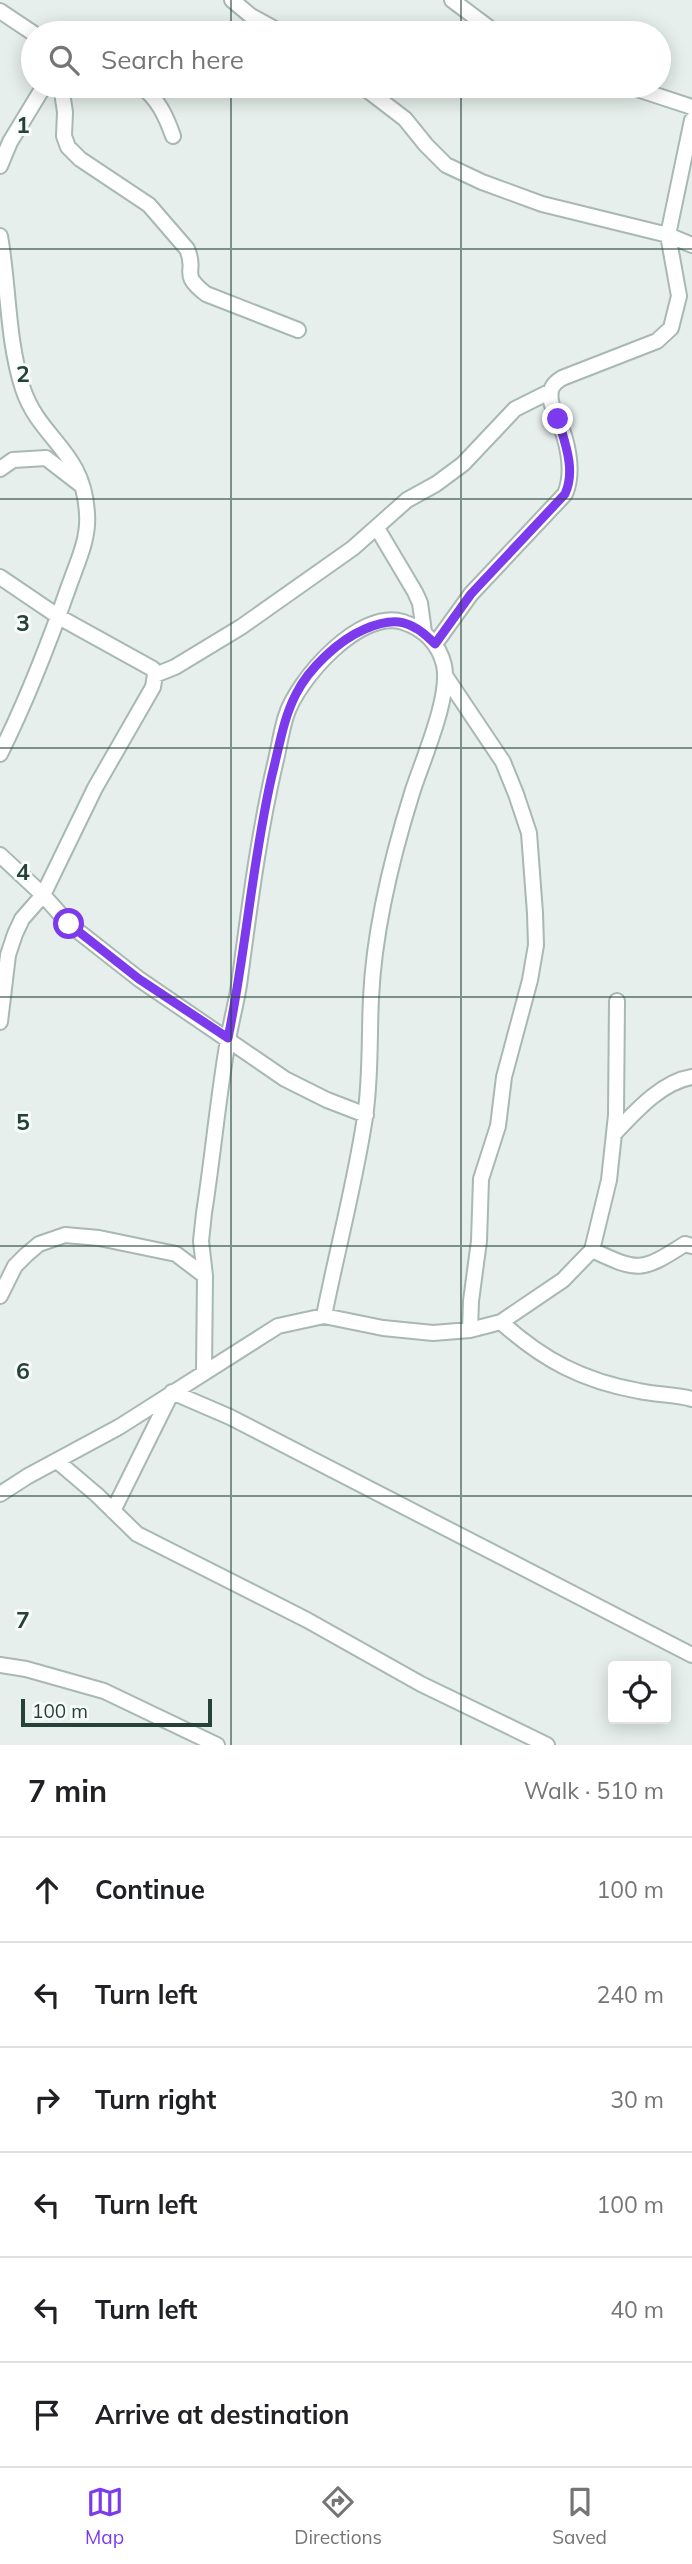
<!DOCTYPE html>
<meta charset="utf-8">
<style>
:root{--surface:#fff;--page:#f6f6f6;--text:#202124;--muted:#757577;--line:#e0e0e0;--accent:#7c3aed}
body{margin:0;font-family:Mulish,sans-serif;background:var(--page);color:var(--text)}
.controls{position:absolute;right:21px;bottom:21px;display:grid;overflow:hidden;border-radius:7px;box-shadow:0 4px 18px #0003}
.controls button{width:63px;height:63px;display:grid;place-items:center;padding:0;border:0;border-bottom:2px solid var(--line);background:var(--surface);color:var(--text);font:35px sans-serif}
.scale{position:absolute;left:21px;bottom:18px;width:191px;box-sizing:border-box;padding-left:7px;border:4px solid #24423a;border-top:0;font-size:19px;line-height:24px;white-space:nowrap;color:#24423a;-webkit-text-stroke:5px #f7fbf9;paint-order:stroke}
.stop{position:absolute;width:21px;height:21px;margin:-16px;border:5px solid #7c3aed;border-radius:50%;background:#fff}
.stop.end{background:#7c3aed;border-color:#fff;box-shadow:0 2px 7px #0008}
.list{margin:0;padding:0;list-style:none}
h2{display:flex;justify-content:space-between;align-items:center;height:91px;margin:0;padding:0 28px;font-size:30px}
h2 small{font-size:23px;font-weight:400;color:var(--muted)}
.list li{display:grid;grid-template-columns:46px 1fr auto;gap:21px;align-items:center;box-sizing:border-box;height:105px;padding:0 28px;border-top:2px solid var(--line)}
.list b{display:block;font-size:26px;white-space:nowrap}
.list em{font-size:23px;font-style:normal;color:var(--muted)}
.icon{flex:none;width:38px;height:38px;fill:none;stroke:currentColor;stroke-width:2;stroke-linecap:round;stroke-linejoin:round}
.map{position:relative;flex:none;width:692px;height:1745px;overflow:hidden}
.search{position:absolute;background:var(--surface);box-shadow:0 4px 18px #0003;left:21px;right:21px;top:21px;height:77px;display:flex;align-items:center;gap:18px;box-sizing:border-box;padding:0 24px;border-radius:38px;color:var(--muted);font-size:26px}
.sheet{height:721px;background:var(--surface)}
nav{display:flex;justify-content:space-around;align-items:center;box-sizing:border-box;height:98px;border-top:2px solid var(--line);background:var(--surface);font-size:19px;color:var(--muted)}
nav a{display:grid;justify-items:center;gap:4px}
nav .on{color:var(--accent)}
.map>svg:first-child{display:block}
</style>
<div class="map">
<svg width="692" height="1745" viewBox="0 0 692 1745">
<rect width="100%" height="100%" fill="#e6efeb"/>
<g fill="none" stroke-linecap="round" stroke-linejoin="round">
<defs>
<path id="minor" d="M232,0L251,16L282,33
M452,0L496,33
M0,11L33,33
M61,86L65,112L64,136L68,147L80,159L149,205L187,249C198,273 178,272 206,294L298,330
M141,86C158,99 166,116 173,136
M362,86L405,119L426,145L446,165L482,182L542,204L668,235L692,245
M628,86L692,107
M0,166L10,142L44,86
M0,236C9,287 7,340 23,389C40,440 84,450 87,514C89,539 77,563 69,586C49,643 27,700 0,754
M0,469L13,460L46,458L81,485
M377,528L415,592L420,603L424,632
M0,577L59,617L153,669L155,675L153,687L95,788L43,895L22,919L15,934L8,955L0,1022
M435,644L471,594L565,494C575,471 567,439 557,417C553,408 549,401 551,390C553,384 557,381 562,378L657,341L671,328L679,296L668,235L692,120
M155,675L175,667L241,627L353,548L407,500L436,484L463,464L515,409L551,391
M446,677L503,762L516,794L529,833L535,913L536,945L530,980L504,1077L498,1126L481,1179L479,1241L471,1301L470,1330
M0,855L43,895L69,924L139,979L285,1079L327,1100L366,1115
M614,1134C635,1112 661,1082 692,1077
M592,1250C639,1272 641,1272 685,1244L692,1246
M0,1296L15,1266L26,1255L39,1244L65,1235L99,1238L176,1254L205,1276
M501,1322C543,1360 583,1381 639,1391C657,1395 674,1394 692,1399
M204,1372L205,1276L201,1241L204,1213C213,1156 218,1097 228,1040C231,1022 236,1004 239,985C249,911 258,837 275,764C279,748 281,732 286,716C297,680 360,608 403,622C424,629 439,644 444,665C451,697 422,761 412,793C392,857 374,931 371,998C369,1038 371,1078 365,1117C355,1184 337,1250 324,1316
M57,1461L97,1495L137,1534L307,1620L421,1684L547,1745
M0,1494L28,1476L119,1427L278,1326L324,1316L383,1328L433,1333L470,1330L501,1322L563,1280L592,1250L609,1180L616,1115L617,1001
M113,1511L172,1392L230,1417L692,1655
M0,1665L26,1669L104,1691L217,1745"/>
</defs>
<use href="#minor" stroke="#a8b8b2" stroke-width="18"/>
<use href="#minor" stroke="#fff" stroke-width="14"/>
</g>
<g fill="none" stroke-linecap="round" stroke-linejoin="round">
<path stroke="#7c3aed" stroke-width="9" d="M69,924L139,979L228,1038C246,951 252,862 272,775C279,748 283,719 296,694C309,668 339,640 365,629C395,616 412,620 435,644L471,594L565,494C576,470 565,443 558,419"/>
</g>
<path fill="none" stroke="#24423a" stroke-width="2" stroke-opacity="0.55" d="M231,0V33M461,0V33M231,86V1745M461,86V1745M0,249H692M0,499H692M0,748H692M0,997H692M0,1246H692M0,1496H692"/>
<g font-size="23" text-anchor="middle" font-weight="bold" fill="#24423a" stroke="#f7fbf9" stroke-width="6" stroke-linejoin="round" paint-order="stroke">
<text x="23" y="133">1</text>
<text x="23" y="382">2</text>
<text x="23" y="631">3</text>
<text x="23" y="880">4</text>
<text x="23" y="1130">5</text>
<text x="23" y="1379">6</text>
<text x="23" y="1628">7</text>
</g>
</svg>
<div class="controls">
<button><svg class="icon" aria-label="locate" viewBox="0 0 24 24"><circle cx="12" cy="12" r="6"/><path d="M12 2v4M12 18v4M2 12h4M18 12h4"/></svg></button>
</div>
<div class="scale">100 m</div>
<div class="stop" style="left:69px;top:924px"></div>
<div class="stop end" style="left:558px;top:419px"></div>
<div class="search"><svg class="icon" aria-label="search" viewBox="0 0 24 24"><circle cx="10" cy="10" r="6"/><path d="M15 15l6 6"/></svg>Search here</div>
</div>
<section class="sheet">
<h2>7 min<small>Walk · 510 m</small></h2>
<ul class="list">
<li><svg class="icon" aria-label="ahead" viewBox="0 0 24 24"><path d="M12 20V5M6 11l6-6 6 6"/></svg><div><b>Continue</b></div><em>100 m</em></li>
<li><svg class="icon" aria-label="left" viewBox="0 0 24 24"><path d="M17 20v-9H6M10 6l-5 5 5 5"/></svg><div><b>Turn left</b></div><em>240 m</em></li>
<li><svg class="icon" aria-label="right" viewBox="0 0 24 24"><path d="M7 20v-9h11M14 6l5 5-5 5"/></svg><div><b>Turn right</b></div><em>30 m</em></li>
<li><svg class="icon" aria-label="left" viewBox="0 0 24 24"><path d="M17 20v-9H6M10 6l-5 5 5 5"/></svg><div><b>Turn left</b></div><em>100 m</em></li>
<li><svg class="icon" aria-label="left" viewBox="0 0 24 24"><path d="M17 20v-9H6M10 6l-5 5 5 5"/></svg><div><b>Turn left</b></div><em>40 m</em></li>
<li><svg class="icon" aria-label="arrive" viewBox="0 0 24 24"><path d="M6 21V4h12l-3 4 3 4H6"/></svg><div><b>Arrive at destination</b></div></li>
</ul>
</section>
<nav>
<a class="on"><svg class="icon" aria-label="map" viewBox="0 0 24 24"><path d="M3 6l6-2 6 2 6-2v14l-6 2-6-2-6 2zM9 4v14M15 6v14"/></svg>Map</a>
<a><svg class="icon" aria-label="directions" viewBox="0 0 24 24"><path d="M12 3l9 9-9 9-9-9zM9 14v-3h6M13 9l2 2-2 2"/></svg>Directions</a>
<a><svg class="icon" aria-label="saved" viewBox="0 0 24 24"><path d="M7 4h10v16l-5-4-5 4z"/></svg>Saved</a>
</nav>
